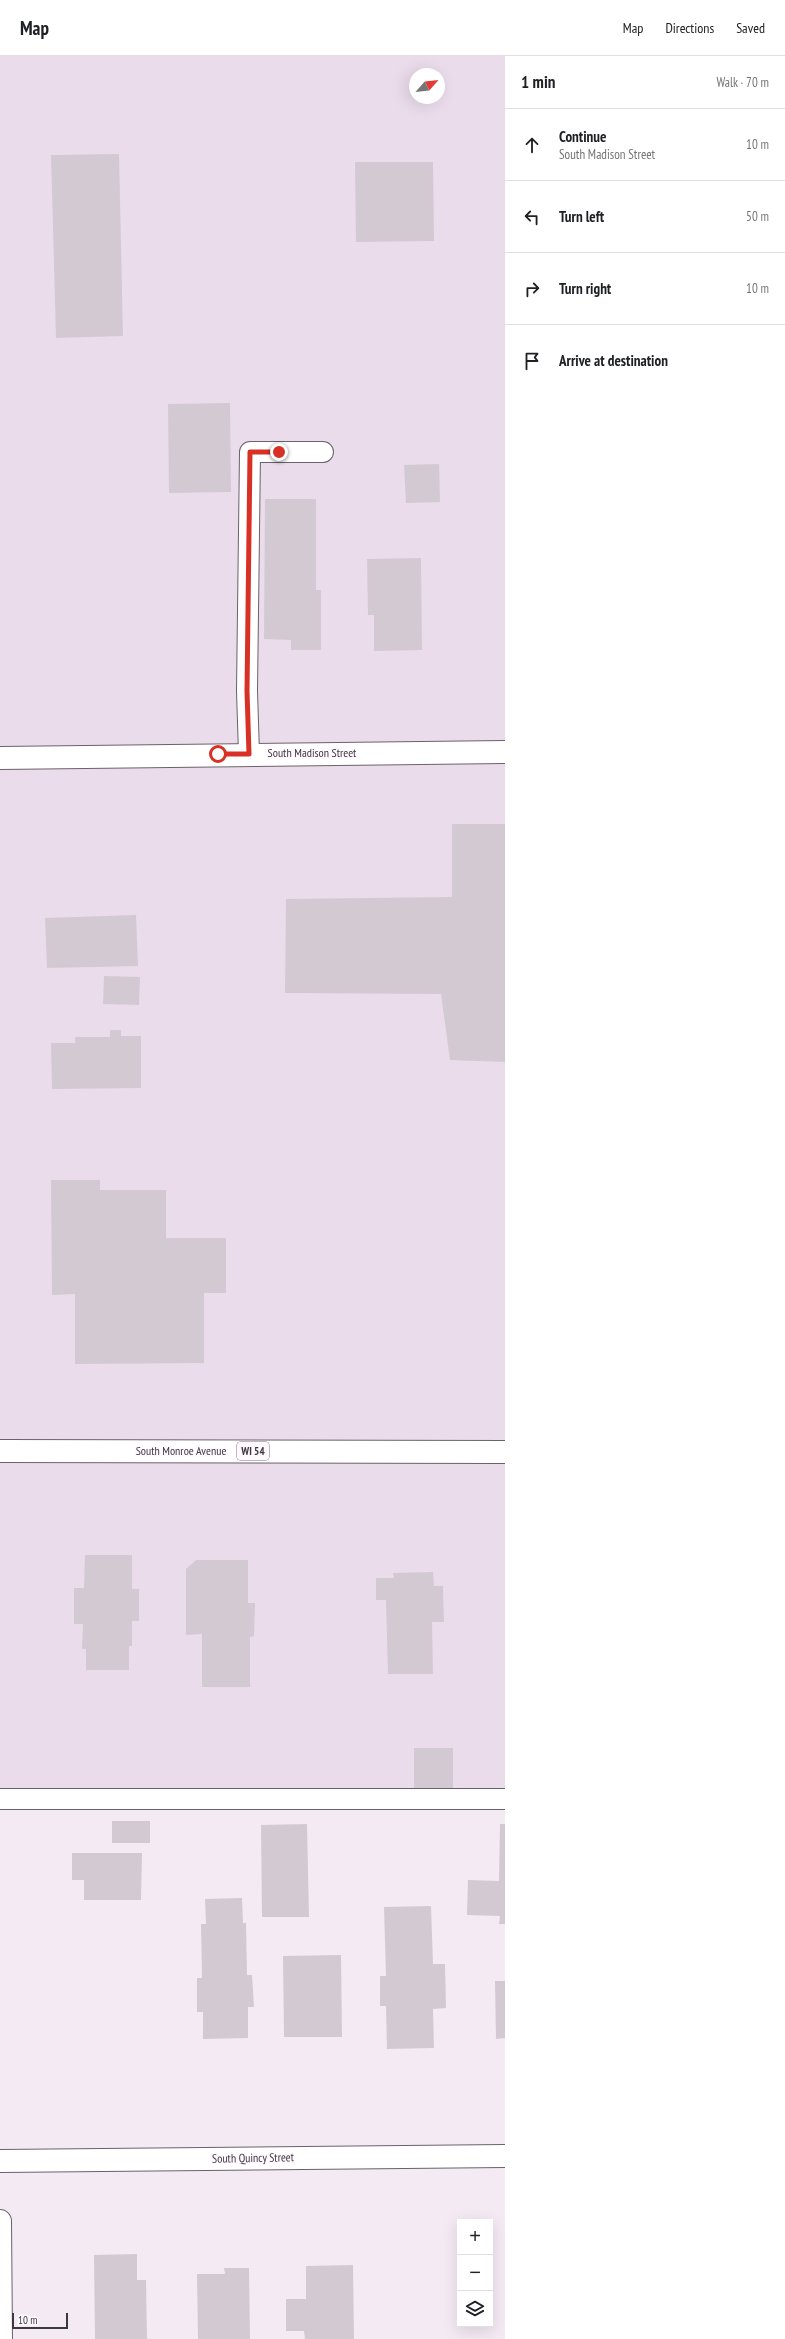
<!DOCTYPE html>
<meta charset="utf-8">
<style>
:root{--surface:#fff;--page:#f2f2f2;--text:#202124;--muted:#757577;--line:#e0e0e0}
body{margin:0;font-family:"PT Sans Narrow",sans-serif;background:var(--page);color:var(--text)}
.controls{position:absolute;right:12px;bottom:12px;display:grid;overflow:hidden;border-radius:0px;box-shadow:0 4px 16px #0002}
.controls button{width:36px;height:36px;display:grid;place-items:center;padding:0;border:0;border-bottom:1px solid var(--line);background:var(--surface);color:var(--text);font:20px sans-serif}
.compass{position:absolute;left:409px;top:12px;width:36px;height:36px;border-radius:50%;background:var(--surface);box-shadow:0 4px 16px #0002;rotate:63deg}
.scale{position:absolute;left:12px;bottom:10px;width:56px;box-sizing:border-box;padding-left:4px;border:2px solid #3c393c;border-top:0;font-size:11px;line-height:14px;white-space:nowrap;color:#3c393c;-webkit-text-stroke:3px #fff9ff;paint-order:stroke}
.stop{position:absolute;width:12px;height:12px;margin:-9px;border:3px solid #d93025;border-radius:50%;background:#fff}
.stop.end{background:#d93025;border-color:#fff;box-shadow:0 1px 4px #0008}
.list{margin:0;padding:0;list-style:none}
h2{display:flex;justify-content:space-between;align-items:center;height:52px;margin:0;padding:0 16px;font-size:17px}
h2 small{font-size:13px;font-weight:400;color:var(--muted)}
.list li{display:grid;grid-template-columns:26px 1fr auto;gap:12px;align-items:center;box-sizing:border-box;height:72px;padding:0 16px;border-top:1px solid var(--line)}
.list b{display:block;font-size:15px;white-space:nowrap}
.list p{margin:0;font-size:13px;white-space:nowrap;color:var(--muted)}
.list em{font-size:13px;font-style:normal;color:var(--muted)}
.icon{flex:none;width:22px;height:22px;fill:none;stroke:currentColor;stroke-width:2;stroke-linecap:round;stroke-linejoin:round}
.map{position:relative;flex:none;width:505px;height:2283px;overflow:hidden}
header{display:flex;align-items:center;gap:24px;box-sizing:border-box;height:56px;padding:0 20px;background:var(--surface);border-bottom:1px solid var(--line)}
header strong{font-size:19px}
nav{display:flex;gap:22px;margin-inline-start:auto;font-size:14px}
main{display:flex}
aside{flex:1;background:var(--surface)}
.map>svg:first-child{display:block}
</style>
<header>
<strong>Map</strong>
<nav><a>Map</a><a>Directions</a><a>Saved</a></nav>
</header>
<main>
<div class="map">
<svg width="505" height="2283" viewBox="0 0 505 2283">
<rect width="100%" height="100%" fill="#f4eaf4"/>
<path fill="#ebdcec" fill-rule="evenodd" d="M0,0H505V1743H0ZM415,18H439V42H415Z"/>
<path fill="#d3c9d3" d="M119,98L123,280L56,282L51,99Z
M355,106H433L434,185L356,186Z
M230,347L231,436L169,437L168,348Z
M439,408L440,446L406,447L404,409Z
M265,443H316V534H321V594H291V584L264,583Z
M421,502L422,594L374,595V559H368L367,503Z
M452,768H505V1006L450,1004L441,938L285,937L286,843L452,841Z
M136,859L138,910L47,912L45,862Z
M104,920L140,921L139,949L103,948Z
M110,974H121V980H141V1032L52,1033L51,987H75V981H110Z
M51,1124H100V1134H166V1182H226V1237H204V1307L75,1308V1238L52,1239Z
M85,1499H132V1533H139V1565H132V1590H129V1614H86V1593H82L83,1568H74V1532H84Z
M196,1504H248V1547H255L254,1580L250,1581V1631H202V1578L186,1579V1513Z
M433,1516L434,1530H443L444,1566H432L433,1618H388L386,1544H376V1522H394L393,1517Z
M414,1692H453V1732H414Z
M112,1765H150V1787H112Z
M307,1768L309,1861H262L261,1769Z
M500,1768H505V1868H499L500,1860L467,1859L468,1824L499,1825Z
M72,1797H142L141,1844H84V1824H72Z
M242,1842L243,1867H246L247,1919H252L254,1951H248V1982L203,1983V1956H197V1922H202L201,1868H206L205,1843Z
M431,1850L433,1908H445L446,1952L433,1953L434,1992L387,1993L386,1950H380V1920H386L384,1851Z
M341,1899L342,1981H284L283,1900Z
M495,1925H505V1982L496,1983Z
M137,2198V2224H146L147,2283H95L94,2199Z
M353,2209L354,2283H305L304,2275H286V2243H306V2210Z
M224,2212H249L250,2283H198L197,2218H225Z"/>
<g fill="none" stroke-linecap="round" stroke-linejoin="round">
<defs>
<path id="service" d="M249,698L247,635L250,396H323
M0,1743H505"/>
<path id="minor" d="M0,2105L505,2100
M0,2165L1,2283"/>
<path id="secondary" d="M0,702L505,696"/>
<path id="primary" d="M0,1395L505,1396"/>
</defs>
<use href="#service" stroke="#6a626a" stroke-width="22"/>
<use href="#minor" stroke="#6a626a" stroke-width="24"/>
<use href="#secondary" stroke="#6a626a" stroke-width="24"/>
<use href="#primary" stroke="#6a626a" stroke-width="24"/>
<use href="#service" stroke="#fff" stroke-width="20"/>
<use href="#minor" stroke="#fff" stroke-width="22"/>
<use href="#secondary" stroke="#fff" stroke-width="22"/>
<use href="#primary" stroke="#fff" stroke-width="22"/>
</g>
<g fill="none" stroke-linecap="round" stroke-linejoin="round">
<path stroke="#d93025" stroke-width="5" d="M218,698H249L247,635L250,396H279"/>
</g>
<g text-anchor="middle" stroke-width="3.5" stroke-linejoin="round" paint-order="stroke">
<rect fill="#fff9ff" stroke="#767376" stroke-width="1" x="237" y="1386" width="32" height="18" rx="3"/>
<g font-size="11" font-weight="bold" fill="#3c393c">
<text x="253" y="1399">WI 54</text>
</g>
<g font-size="12" fill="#3c393c" stroke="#fff9ff">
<text x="312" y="701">South Madison Street</text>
<text x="181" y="1399">South Monroe Avenue</text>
<text transform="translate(253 2102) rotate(-1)" y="4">South Quincy Street</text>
</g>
</g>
</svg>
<div class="controls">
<button>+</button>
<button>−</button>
<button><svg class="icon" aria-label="layers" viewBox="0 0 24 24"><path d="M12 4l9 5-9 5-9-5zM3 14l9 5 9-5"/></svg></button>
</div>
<svg class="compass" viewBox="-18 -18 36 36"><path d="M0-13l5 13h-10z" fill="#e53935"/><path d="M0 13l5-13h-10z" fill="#757577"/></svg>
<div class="scale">10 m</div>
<div class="stop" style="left:218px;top:698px"></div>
<div class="stop end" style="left:279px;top:396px"></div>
</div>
<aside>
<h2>1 min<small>Walk · 70 m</small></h2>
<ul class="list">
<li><svg class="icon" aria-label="ahead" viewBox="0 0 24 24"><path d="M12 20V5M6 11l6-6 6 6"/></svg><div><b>Continue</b><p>South Madison Street</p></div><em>10 m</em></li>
<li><svg class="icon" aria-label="left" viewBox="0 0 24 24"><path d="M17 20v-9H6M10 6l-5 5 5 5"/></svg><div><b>Turn left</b></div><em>50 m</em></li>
<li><svg class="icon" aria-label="right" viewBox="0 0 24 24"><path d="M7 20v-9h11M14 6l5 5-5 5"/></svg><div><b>Turn right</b></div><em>10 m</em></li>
<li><svg class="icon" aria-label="arrive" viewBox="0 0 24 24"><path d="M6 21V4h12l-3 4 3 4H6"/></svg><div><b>Arrive at destination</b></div></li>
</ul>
</aside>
</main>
